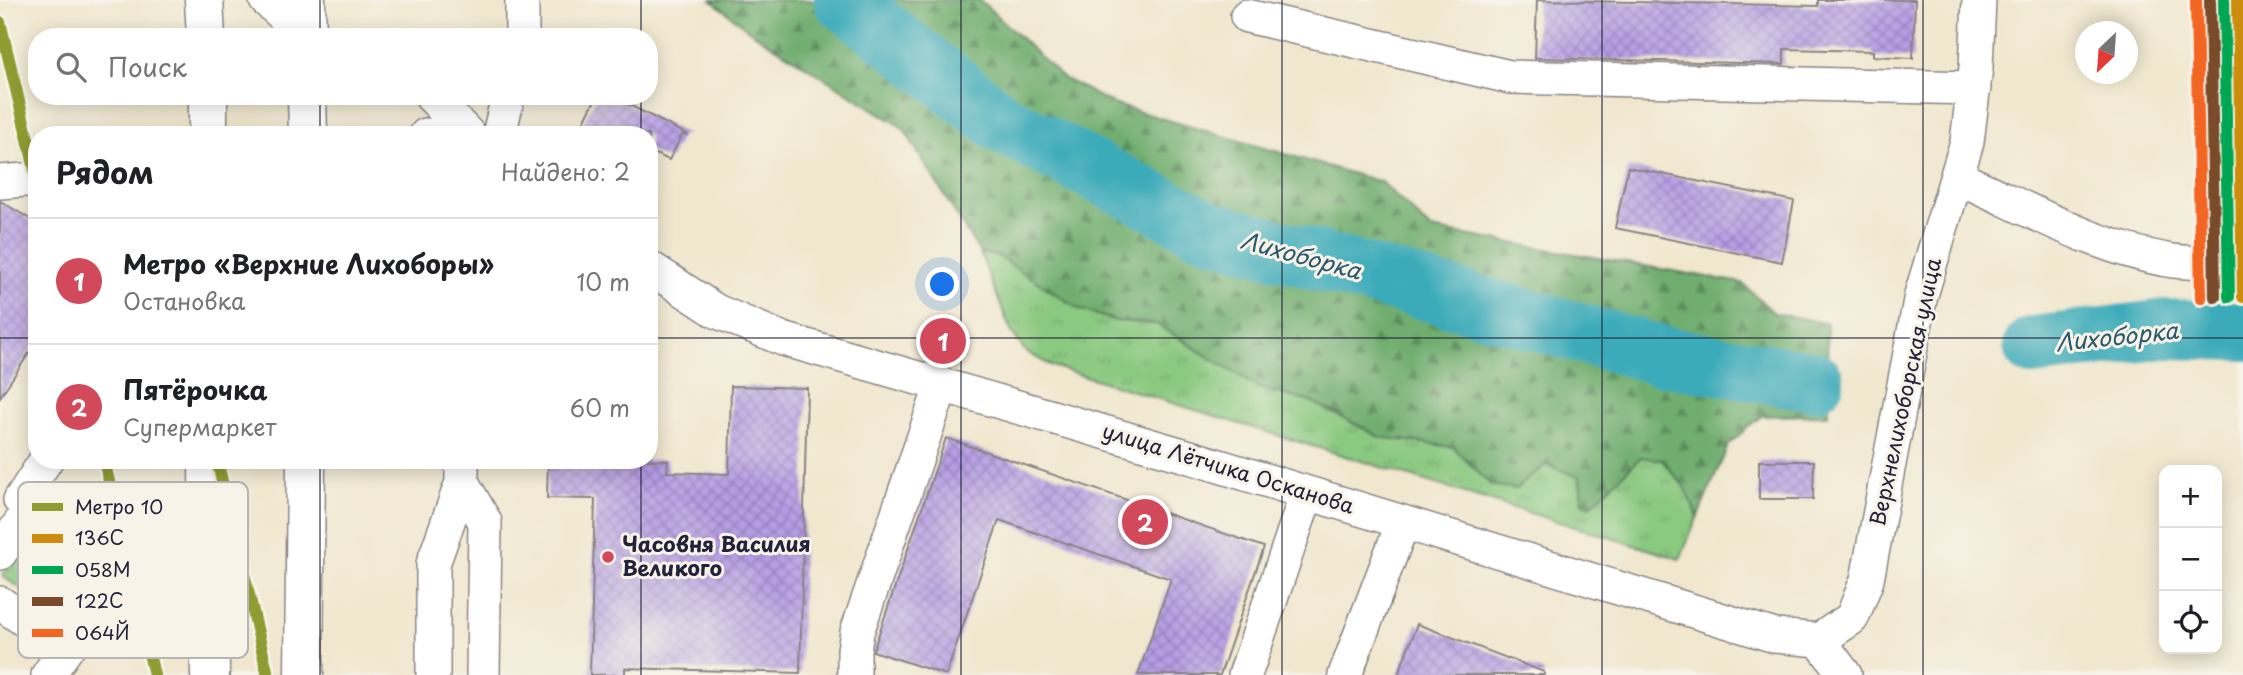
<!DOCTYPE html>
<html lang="ru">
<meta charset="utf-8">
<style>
:root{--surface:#fff;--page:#f2f2f2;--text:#202124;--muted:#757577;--line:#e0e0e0;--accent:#d1495b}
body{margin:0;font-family:"Playpen Sans",sans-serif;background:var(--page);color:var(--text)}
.controls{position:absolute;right:21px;bottom:21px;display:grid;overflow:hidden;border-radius:14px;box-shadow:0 4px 18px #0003}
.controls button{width:63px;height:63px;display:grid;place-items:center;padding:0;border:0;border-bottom:2px solid var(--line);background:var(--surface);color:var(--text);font:35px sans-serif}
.compass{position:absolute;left:2075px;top:21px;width:63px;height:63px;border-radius:50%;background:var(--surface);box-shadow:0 4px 18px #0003;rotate:205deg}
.you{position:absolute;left:943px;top:285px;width:24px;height:24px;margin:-18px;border:5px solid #fff;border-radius:50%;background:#1a73e8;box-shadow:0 0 0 10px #1a73e833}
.badge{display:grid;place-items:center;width:46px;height:46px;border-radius:50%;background:var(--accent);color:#fff;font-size:23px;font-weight:700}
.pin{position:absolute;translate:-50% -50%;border:4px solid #fff;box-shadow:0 2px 7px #0006}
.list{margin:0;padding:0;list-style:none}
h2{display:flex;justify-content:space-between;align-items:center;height:91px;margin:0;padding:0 28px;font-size:30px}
h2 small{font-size:23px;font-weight:400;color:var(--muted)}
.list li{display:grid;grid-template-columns:46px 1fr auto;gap:21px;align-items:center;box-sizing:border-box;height:126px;padding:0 28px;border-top:2px solid var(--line)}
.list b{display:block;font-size:26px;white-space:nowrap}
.list p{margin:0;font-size:23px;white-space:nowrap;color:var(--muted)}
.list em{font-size:23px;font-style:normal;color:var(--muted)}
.icon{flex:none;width:38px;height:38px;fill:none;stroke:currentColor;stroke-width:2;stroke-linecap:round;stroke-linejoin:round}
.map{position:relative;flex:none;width:2243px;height:675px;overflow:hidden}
.search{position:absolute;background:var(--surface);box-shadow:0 4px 18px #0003;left:28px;top:28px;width:630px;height:77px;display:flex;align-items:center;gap:18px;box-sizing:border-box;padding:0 24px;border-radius:28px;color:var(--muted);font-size:26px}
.panel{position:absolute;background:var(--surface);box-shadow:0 4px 18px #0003;left:28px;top:126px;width:630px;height:343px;border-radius:28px}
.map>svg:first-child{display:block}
</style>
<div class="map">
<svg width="2243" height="675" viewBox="0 0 2243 675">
<defs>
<pattern id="grass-tufts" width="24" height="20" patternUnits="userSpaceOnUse" patternTransform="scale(1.75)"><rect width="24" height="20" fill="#8ac980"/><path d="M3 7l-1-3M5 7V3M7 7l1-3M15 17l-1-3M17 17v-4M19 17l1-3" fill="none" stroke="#77ac70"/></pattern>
<pattern id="forest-firs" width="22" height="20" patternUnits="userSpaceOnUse" patternTransform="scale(1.75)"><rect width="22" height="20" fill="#6fad6e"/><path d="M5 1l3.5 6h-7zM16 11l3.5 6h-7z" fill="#5b8c5c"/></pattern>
<pattern id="building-cross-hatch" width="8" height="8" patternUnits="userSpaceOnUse" patternTransform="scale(1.75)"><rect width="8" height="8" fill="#b69ee5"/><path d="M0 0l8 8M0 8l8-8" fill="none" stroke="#9480bb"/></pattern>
</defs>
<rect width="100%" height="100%" fill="#f7f3e8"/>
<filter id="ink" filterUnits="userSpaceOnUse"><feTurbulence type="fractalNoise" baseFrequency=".0143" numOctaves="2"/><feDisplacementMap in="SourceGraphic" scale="14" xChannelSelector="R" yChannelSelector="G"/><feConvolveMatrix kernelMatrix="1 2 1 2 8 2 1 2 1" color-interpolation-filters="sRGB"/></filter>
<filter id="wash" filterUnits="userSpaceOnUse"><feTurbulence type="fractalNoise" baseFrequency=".00686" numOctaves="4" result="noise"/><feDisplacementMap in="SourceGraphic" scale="28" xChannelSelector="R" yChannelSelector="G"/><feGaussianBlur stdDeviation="1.57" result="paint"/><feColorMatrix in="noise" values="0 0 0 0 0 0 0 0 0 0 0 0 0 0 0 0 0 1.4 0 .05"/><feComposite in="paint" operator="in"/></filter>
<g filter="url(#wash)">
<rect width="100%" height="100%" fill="#f0e7ce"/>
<path fill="url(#grass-tufts)" stroke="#56765e" stroke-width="2" d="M980,253L998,256L1079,309L1116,321L1156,324L1259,388L1315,403L1380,437L1453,447L1491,485L1516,489L1546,464L1580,477L1582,502L1590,506L1641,457L1662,460L1683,485L1698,516L1680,559L1052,366L1026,352L1011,331Z
M24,541L81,578L58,613L2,576Z"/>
<path fill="url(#forest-firs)" stroke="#486854" stroke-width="2" d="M711,0H980L1063,78L1113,104L1381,182L1431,229L1742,283L1774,313L1827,323L1828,415L1761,416L1729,444L1698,516L1683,485L1662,460L1641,457L1590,506L1582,502L1580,477L1546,465L1516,489L1491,485L1453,447L1380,437L1315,403L1259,388L1156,324L1116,321L1079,309L998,256L980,253L903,128L750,31Z"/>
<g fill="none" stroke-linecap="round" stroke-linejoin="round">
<path stroke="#3baab9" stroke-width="60" d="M844,0L1002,123L1208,230L1663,356L1814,381
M2033,346L2165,329L2243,331"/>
</g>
<g id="blocks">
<path fill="url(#building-cross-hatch)" d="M1537,0L1818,6V0H1915L1913,58L1873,56V51L1784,49V64L1535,58Z
M597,96H612L688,135H682L669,160L649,151V135H577Z
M1628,167L1794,201L1782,262L1615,228Z
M0,201L37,223V341L0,397Z
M731,386L807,388L800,673L625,668V675H590L595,499L547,498L548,460H668L667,472L729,474Z
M946,438L1264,547L1220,675H1138L1171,579L999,520L946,675L873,651Z
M1759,461H1814L1813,499H1759Z
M1417,624L1544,672V675H1398Z"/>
</g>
</g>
<g filter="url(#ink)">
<use href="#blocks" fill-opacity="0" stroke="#898484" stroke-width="2"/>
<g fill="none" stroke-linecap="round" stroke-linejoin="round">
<defs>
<path id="minor" d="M266,0L307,36
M1247,16L1510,77L1974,88
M522,37V0
M431,96L469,135
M426,135H447
M499,135L508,96
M1957,177C2025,207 2100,250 2173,261C2195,264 2220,262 2243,262
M0,182L37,179
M649,267L716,311L783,339L1190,457L1775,636L1819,640
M46,460L20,500L111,559L130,551L208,555
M462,482L485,522L483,675
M0,553L31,507
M0,603L29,623
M1819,640L1852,618L1867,580L1921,295L1967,142L1976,67L1979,0
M1819,640L1845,675
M48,675L81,628L111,559
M433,675V564L462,482V460
M854,675V650L857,632L942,384
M1245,675L1307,493
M1345,675L1403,522"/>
<path id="major" d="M204,0L206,37
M306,0L307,37
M208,96V135
M307,96L308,135
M208,460L210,675
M304,675L306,460"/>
</defs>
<use href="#minor" stroke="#898484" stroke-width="36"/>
<use href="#major" stroke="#898484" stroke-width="41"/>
<use href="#minor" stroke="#fff" stroke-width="33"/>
<use href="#major" stroke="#fff" stroke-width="38"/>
<defs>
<path id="rail-1" d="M2238,0L2243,297"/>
<path id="rail-2" d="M2224,0L2229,297"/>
<path id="rail-3" d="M2210,0L2215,297"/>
<path id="rail-4" d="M2196,1L2201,298"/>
</defs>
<use href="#rail-1" stroke="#f7f3e8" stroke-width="18"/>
<use href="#rail-2" stroke="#f7f3e8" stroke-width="18"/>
<use href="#rail-3" stroke="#f7f3e8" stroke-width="18"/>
<use href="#rail-4" stroke="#f7f3e8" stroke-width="18"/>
<use href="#rail-1" stroke="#cc8c0c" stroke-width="12"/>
<use href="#rail-2" stroke="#00a651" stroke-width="12"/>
<use href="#rail-3" stroke="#7a4b2a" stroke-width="12"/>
<use href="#rail-4" stroke="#f26522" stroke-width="12"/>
<defs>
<path id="metro-1" d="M0,22L37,177
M104,460L154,675
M217,460L268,675"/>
</defs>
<use href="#metro-1" stroke="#f7f3e8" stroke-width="18"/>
<use href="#metro-1" stroke="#8f9c30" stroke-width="12"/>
</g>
</g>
<path fill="none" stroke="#22223b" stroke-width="2" stroke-opacity="0.55" d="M320,0V37M641,0V37M961,0V675M1282,0V675M1602,0V675M1923,0V675M320,96V135M641,96V135M0,338H37M649,338H2243M320,460V675M641,460V675"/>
<circle fill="#d1495b" stroke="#f7f3e8" stroke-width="2.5" cx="608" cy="557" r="7"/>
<g text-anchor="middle" stroke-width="6" stroke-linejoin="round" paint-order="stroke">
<g font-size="21" fill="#22223b" stroke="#f7f3e8">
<text transform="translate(1906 392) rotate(-78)" y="7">Верхнелихоборская улица</text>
<text transform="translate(1228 469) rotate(17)" y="7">улица Лётчика Осканова</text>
</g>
<g font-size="21" font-weight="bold" fill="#22223b" stroke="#f7f3e8" text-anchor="start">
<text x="622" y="552">Часовня Василия<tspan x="622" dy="24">Великого</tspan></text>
</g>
<g font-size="23" font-style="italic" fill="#2c586d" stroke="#f7f3e8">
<text transform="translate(1301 256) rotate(15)" y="8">Лихоборка</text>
<text transform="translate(2117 337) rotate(-6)" y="8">Лихоборка</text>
</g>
</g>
<rect x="18" y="482" width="230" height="176" rx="10" fill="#f7f3e8" stroke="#b7b4b4" stroke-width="2"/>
<rect x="32" y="503" width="31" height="8" fill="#8f9c30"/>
<rect x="32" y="534" width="31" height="9" fill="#cc8c0c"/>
<rect x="32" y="566" width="31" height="8" fill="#00a651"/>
<rect x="32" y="597" width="31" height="9" fill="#7a4b2a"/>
<rect x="32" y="629" width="31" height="8" fill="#f26522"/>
<g font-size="19" fill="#22223b">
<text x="75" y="514">Метро 10</text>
<text x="75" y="545">136С</text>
<text x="75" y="577">058М</text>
<text x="75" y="608">122С</text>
<text x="75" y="640">064Й</text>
</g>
</svg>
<div class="controls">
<button>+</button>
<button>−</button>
<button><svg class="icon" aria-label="locate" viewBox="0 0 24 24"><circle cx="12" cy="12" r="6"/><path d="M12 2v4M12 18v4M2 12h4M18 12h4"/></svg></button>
</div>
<svg class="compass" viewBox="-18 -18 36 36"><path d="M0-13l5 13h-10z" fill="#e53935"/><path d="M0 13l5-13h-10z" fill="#757577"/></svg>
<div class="you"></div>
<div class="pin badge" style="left:943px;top:341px">1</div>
<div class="pin badge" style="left:1145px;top:522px">2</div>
<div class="search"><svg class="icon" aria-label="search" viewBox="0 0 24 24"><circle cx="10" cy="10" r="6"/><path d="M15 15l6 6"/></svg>Поиск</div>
<section class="panel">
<h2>Рядом<small>Найдено: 2</small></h2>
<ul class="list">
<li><span class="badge">1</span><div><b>Метро «Верхние Лихоборы»</b><p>Остановка</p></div><em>10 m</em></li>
<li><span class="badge">2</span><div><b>Пятёрочка</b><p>Супермаркет</p></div><em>60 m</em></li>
</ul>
</section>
</div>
